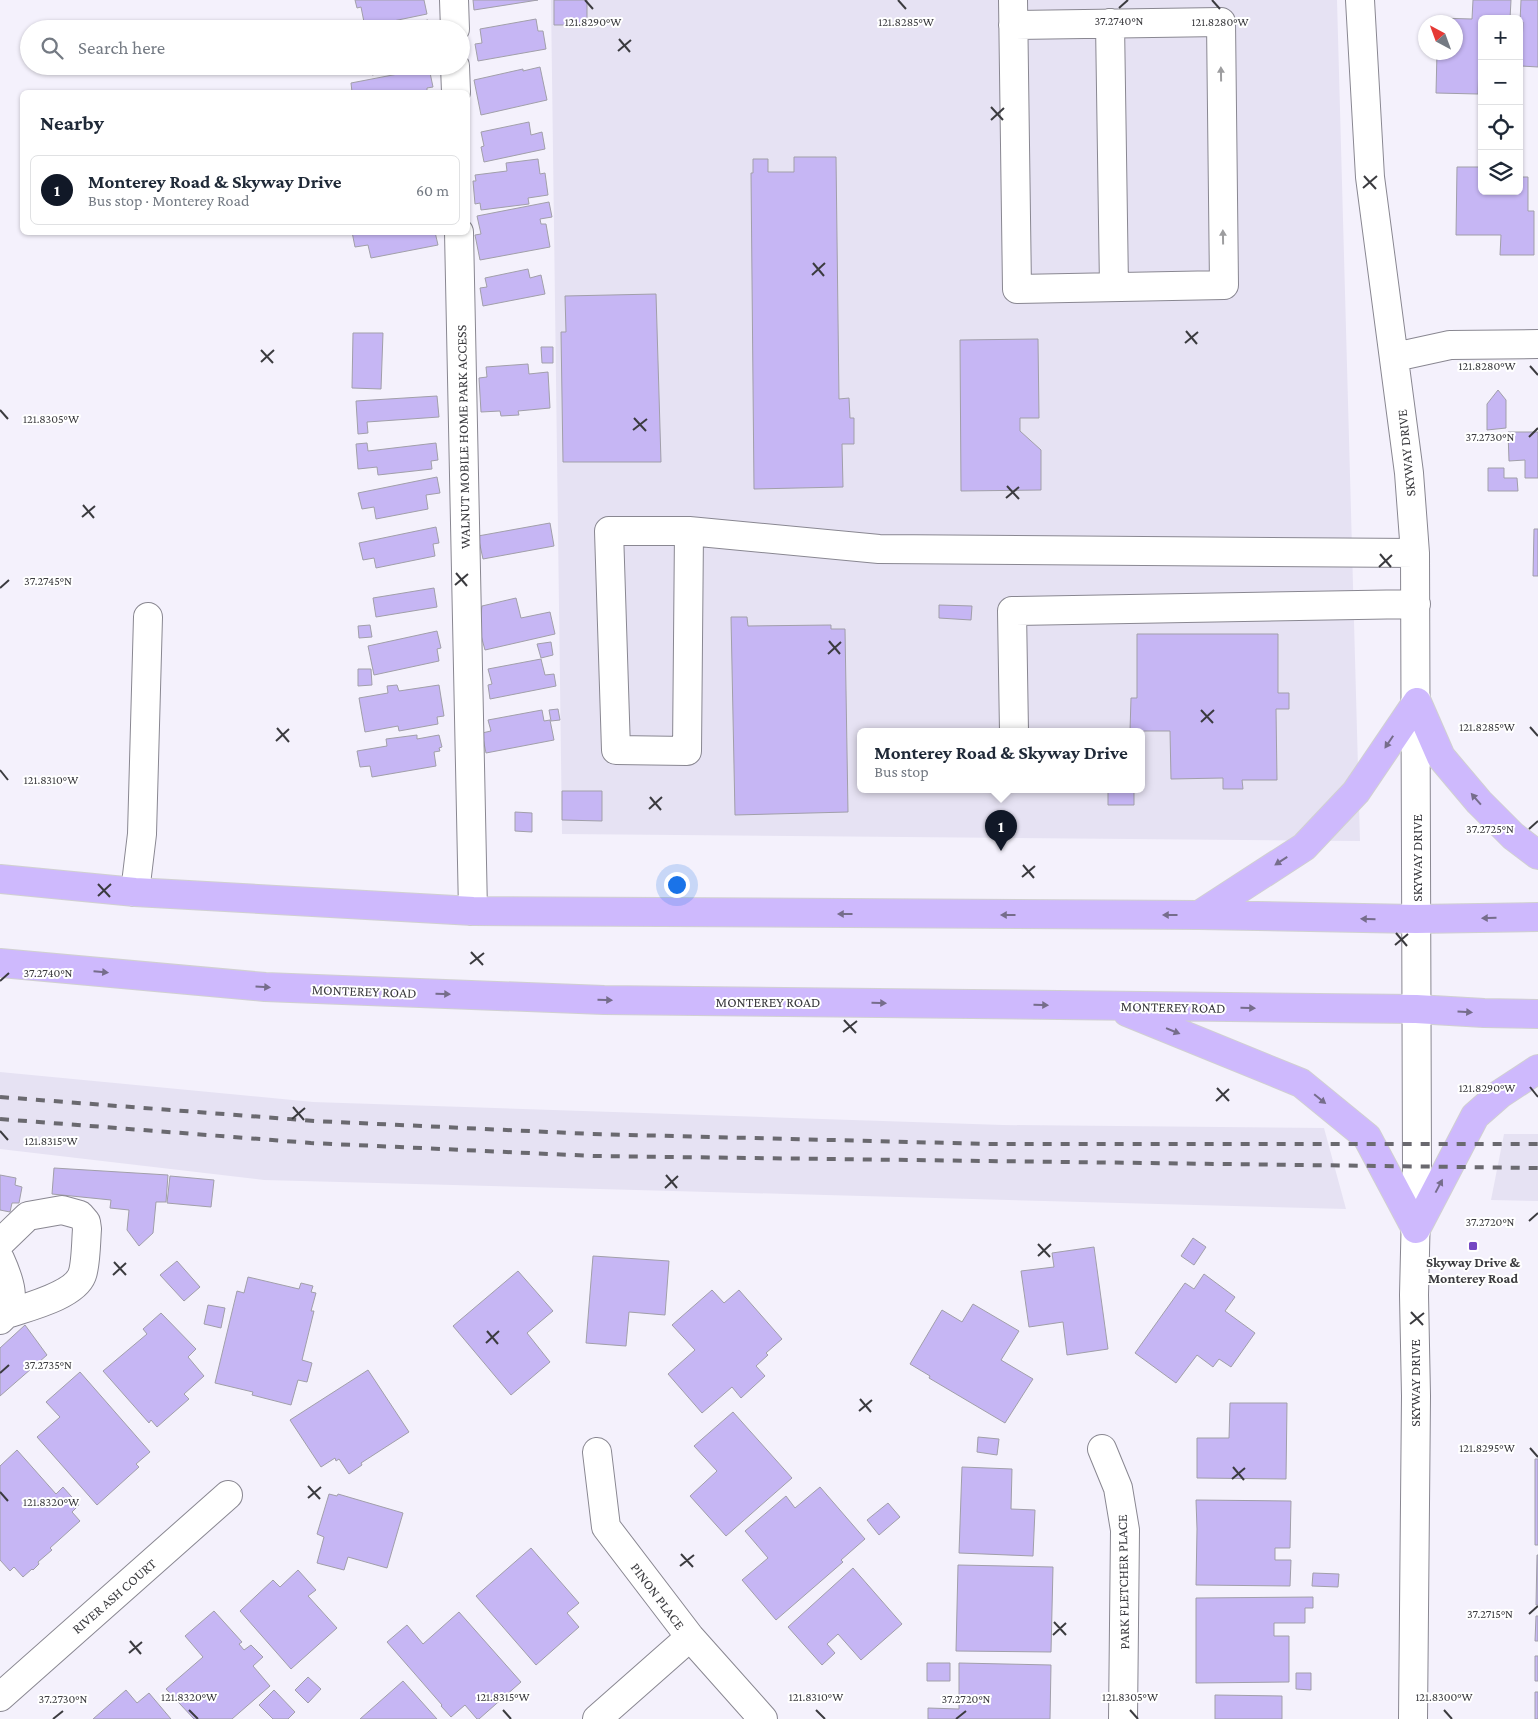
<!DOCTYPE html>
<meta charset="utf-8">
<style>
:root{--surface:#fff;--page:#f2f2f3;--text:#1f2937;--muted:#747a83;--line:#e0e1e3;--accent:#111827}
body{margin:0;font-family:"Crimson Pro",serif;background:var(--page);color:var(--text)}
.controls{position:absolute;right:15px;top:15px;display:grid;overflow:hidden;border-radius:8px;box-shadow:0 1px 4px #0004}
.controls button{width:45px;height:45px;display:grid;place-items:center;padding:0;border:0;border-bottom:1px solid var(--line);background:var(--surface);color:var(--text);font:25px sans-serif}
.compass{position:absolute;left:1418px;top:15px;width:45px;height:45px;border-radius:50%;background:var(--surface);box-shadow:0 1px 4px #0004;rotate:319deg}
.you{position:absolute;left:676px;top:884px;width:18px;height:18px;margin:-12px;border:4px solid #fff;border-radius:50%;background:#1a73e8;box-shadow:0 0 0 8px #1a73e833}
.badge{display:grid;place-items:center;width:32px;height:32px;border-radius:50%;background:var(--accent);color:#fff;font-size:16px;font-weight:700}
.pin{position:absolute;translate:-50% -41px;filter:drop-shadow(0 1px 2px #0008)}
.pin::after{content:'';position:absolute;top:26px;width:18px;height:15px;background:inherit;clip-path:polygon(0 0,100% 0,50% 100%)}
.popup{position:absolute;left:857px;top:728px;width:288px;height:65px;box-sizing:border-box;display:grid;place-content:center;border-radius:8px;background:var(--surface);filter:drop-shadow(0 1px 4px #0005);font-size:16px;white-space:nowrap;color:var(--muted)}
.popup b{font-size:19px;color:var(--text)}
.popup::after{content:'';position:absolute;left:50%;top:100%;margin-left:-10px;border:10px solid transparent;border-top-color:var(--surface)}
.list{margin:0;padding:0;list-style:none}
h2{display:flex;justify-content:space-between;align-items:center;height:65px;margin:0;padding:0 20px;font-size:21px}
h2 small{font-size:16px;font-weight:400;color:var(--muted)}
.list li{display:grid;grid-template-columns:32px 1fr auto;gap:15px;align-items:center;box-sizing:border-box;height:70px;margin:0 10px 10px;padding:0 10px;border:1px solid var(--line);border-radius:8px}
.list b{display:block;font-size:19px;white-space:nowrap}
.list p{margin:0;font-size:16px;white-space:nowrap;color:var(--muted)}
.list em{font-size:16px;font-style:normal;color:var(--muted)}
.icon{flex:none;width:28px;height:28px;fill:none;stroke:currentColor;stroke-width:2;stroke-linecap:round;stroke-linejoin:round}
.map{position:relative;flex:none;width:1538px;height:1719px;overflow:hidden}
.search{position:absolute;background:var(--surface);box-shadow:0 1px 4px #0004;left:20px;top:20px;width:450px;height:55px;display:flex;align-items:center;gap:12px;box-sizing:border-box;padding:0 18px;border-radius:28px;color:var(--muted);font-size:19px}
.panel{position:absolute;background:var(--surface);box-shadow:0 1px 4px #0004;left:20px;top:90px;width:450px;height:145px;border-radius:8px}
.map>svg:first-child{display:block}
</style>
<div class="map">
<svg width="1538" height="1719" viewBox="0 0 1538 1719">
<rect width="100%" height="100%" fill="#f4f1fc"/>
<path fill="#e6e2f3" fill-rule="evenodd" d="M551,0H1337L1360,841L562,834ZM861,732H1141V790H861Z
M0,1072L313,1102L1003,1125L1324,1128L1346,1209L264,1180L0,1149Z
M1504,1134H1538V1201L1491,1200Z"/>
<path fill="#c6b6f4" stroke="#a19fa9" d="M355,0H424L427,14L369,26L368,21L364,22L361,7L357,8Z
M473,0H538L474,10Z
M554,0H587V25H554Z
M1473,0H1511L1510,19H1482V64H1479L1478,94L1436,93L1437,52H1456V22H1438V18L1472,19Z
M1521,0H1538V67L1521,66L1523,22H1520Z
M536,19L538,31H543L546,49L478,61L475,44L482,43L480,29Z
M428,20L430,29H382Z
M355,66H414L372,75L371,70L356,73Z
M540,67L547,100L481,115L474,80L523,69V71Z
M429,68L433,87L427,88V92H352L351,83Z
M529,122L531,135L542,132L545,149L484,162L481,147L484,146L481,132Z
M794,157H836L839,399L849,398L850,418H854V444H842L843,487L754,489L751,173H753V159H768V172H794Z
M538,159L540,174L545,173L548,195L528,198L529,204L481,210L480,203L475,204L473,181H476L475,175L507,171L506,163Z
M1457,167H1482V191H1519V177H1528V211H1534V255H1500L1501,235H1456Z
M549,202L552,217L540,219L541,224H546L550,247L480,260L475,235L481,234L477,216Z
M352,232H435L438,245L371,258L368,245L355,247Z
M528,269L530,278L541,275L545,294L483,306L480,288L487,287L485,278Z
M656,294L661,462H563L561,332H566L565,296Z
M353,333H383L381,389L352,388Z
M1038,339L1039,418H1020V431L1041,450V490L961,491L960,340Z
M541,347H553V363H542Z
M528,364L529,374L548,372L550,408L518,411L519,415L501,416L500,411L481,412L479,378L487,377L486,367Z
M1498,390L1506,400V428L1487,430V404Z
M437,396L439,417L367,422L368,433L358,434L356,401Z
M1508,432H1538V478H1525V460L1509,461Z
M367,443L368,451L436,443L438,460L431,461L432,469L378,475L377,467L358,469L356,444Z
M1488,468H1504V478H1517L1518,491H1488Z
M437,477L440,493L426,495L428,509L376,519L374,507L362,509L358,493Z
M550,523L554,546L483,559L478,536Z
M436,527L439,543L433,544L435,556L376,568L374,558L363,560L359,543Z
M1534,529H1538V576H1533Z
M434,588L437,607L376,617L373,598Z
M516,598L521,618L550,612L555,634L485,650L479,628L482,606Z
M939,605L972,606L971,620L939,618Z
M731,617H747L748,626L831,625V629H845L848,812L735,815Z
M370,625L372,637L359,638L358,626Z
M437,631L441,648L437,649L439,661L374,675L368,646Z
M1137,634H1278V693H1289V709H1276L1277,780H1242L1243,789H1223V778L1171,779L1170,731H1130L1131,698H1137Z
M551,642L553,655L541,658L537,644Z
M541,659L545,675L554,674L556,686L490,699L488,685L492,684L488,669Z
M358,669H371L372,685L358,686Z
M397,685L399,691L439,685L444,716L437,717L438,724L399,731L398,726L365,732L359,698L388,693L387,686Z
M558,709L560,720L551,721L549,710Z
M542,710L544,721L550,720L554,740L486,753L482,733L491,731L488,720Z
M417,735V739L439,735L442,747L439,748L440,751L434,752L436,766L372,777L370,766L360,767L357,751L387,746L386,739Z
M1108,790H1134V805H1108Z
M562,791H602V821L562,820Z
M515,812L532,813V832L515,831Z
M54,1168L168,1175L166,1202H156L153,1233L139,1246L127,1230L129,1210L110,1208L111,1200L52,1194Z
M0,1175L16,1178L15,1185L22,1187L19,1203H12L10,1212L0,1210Z
M170,1176L214,1180L211,1207L167,1203Z
M1193,1238L1206,1247L1194,1265L1181,1256Z
M1094,1247L1108,1349L1067,1355L1063,1322L1029,1327L1021,1271L1054,1267L1052,1253Z
M593,1256L669,1261L665,1315L629,1312L626,1346L586,1343Z
M177,1261L200,1287L184,1301L160,1275Z
M518,1271L553,1311L527,1333L550,1362L511,1395L453,1326Z
M1204,1274L1235,1297L1225,1311L1255,1333L1231,1367L1219,1359L1213,1367L1197,1355L1176,1383L1135,1353L1185,1283L1194,1289Z
M248,1277L299,1289L301,1283L313,1286L311,1292L316,1293L311,1311H314L302,1360L312,1363L307,1382L298,1380L291,1405L252,1395L253,1392L215,1383L237,1291L244,1293Z
M712,1290L724,1303L739,1290L782,1339L766,1353L768,1355L756,1366L765,1376L741,1398L732,1387L702,1413L668,1374L695,1350L672,1325Z
M973,1304L1019,1331L1001,1360L1033,1379L1005,1423L929,1378L930,1376L910,1364L942,1310L962,1322Z
M208,1305L225,1308L221,1328L204,1324Z
M161,1313L196,1349L188,1357L204,1376L184,1394L189,1399L157,1427L151,1420L149,1423L103,1371L147,1334L143,1329Z
M25,1325L47,1355L0,1396V1348Z
M368,1370L409,1432L361,1463L362,1465L349,1474L339,1459L336,1461L335,1458L321,1467L290,1420Z
M80,1372L150,1452L136,1464L139,1467L97,1505L37,1437L60,1417L46,1402Z
M1230,1403H1287L1286,1479L1197,1478V1438H1229Z
M733,1412L792,1478L726,1536L690,1496L717,1471L694,1446Z
M978,1437L999,1439L997,1455L977,1452Z
M17,1450L56,1494L63,1487L79,1505L72,1512L80,1521L50,1548L52,1550L38,1562L39,1564L33,1570L32,1569L23,1577L14,1567L10,1571L0,1560V1466Z
M1535,1459H1538V1545H1535Z
M962,1467L1012,1469L1011,1509L1035,1510L1033,1556L959,1553Z
M820,1487L865,1539L841,1560L843,1562L776,1620L742,1580L768,1558L745,1531L786,1496L795,1508Z
M329,1494L337,1496L338,1494L403,1513L387,1568L348,1557L344,1570L317,1563L324,1537L317,1534Z
M1196,1500L1291,1501L1290,1548H1275V1560H1291L1290,1586L1196,1585L1197,1529Z
M888,1503L900,1517L879,1535L867,1520Z
M531,1548L579,1603L567,1613L579,1627L536,1665L476,1596Z
M1537,1555H1538V1605H1536Z
M958,1565L1053,1567L1051,1652L956,1651Z
M853,1568L902,1624L861,1660L838,1634L827,1644L835,1653L822,1665L788,1627Z
M298,1570L316,1590L308,1596L337,1628L291,1669L240,1611L273,1580L280,1587Z
M1313,1573L1339,1574L1338,1587L1312,1586Z
M1313,1597V1608H1305V1623H1274V1636H1289V1682L1196,1683V1598Z
M214,1611L242,1642L239,1644L244,1650L251,1645L263,1657L253,1666L270,1686L232,1719H194L166,1689L203,1657L185,1636Z
M459,1612L521,1682L479,1719H477L465,1705L451,1717L441,1706L442,1705L387,1642L407,1625L423,1644Z
M1536,1616H1538V1641H1535Z
M1535,1656H1538V1681H1535Z
M927,1663H950V1681H927Z
M959,1663L1051,1665L1050,1719H928V1708L959,1709Z
M1296,1673H1311V1690L1296,1689Z
M308,1677L321,1689L308,1703L295,1690Z
M403,1681L437,1719H360Z
M126,1690L137,1703L149,1693L171,1719H93Z
M274,1690L295,1712L288,1719H273L259,1705Z
M1535,1692H1538V1719H1535Z
M1215,1695L1282,1696V1719H1215Z"/>
<g fill="none" stroke-linecap="round" stroke-linejoin="round">
<defs>
<path id="minor" d="M454,0L455,29
M1013,0L1017,289L1224,285L1221,22L1013,25
M1360,0L1370,177L1409,473L1415,553L1417,1167L1414,1295L1416,1396L1413,1719
M1110,23L1114,287
M455,66L456,92
M459,232L473,911
M1395,357L1450,345L1538,344
M689,531L687,751L616,750L609,531H689L879,549L1415,553
M1014,732L1012,611L1416,604
M135,892L142,834L148,617
M0,1243L28,1216L62,1210L80,1215L86,1222L87,1229C86,1241 86,1265 82,1275C74,1296 27,1307 7,1314
M0,1259C9,1279 19,1303 0,1320
M1102,1449L1118,1488L1125,1530L1123,1719
M597,1452L606,1527L690,1637L763,1719
M0,1697L228,1495
M597,1719L690,1637"/>
<path id="major" d="M1417,702L1441,757L1479,802L1513,836L1538,855
M0,879L135,892L473,911L1199,915L1416,919L1538,917
M1199,915L1304,847L1356,792L1417,702
M0,963L265,987L604,1000L1416,1009L1484,1013L1538,1014
M1127,1012L1301,1083L1367,1137L1416,1229
M1416,1229L1475,1116L1500,1094L1538,1069"/>
</defs>
<use href="#minor" stroke="#898791" stroke-width="30"/>
<use href="#major" stroke="#d0d0d1" stroke-width="30"/>
<use href="#minor" stroke="#fff" stroke-width="28"/>
<use href="#major" stroke="#ceb9fd" stroke-width="28"/>
<path stroke="#6a696f" stroke-width="4" stroke-dasharray="9 9" stroke-linecap="butt" d="M0,1097L315,1121L592,1134L990,1144H1538
M0,1119L311,1143L594,1156L1538,1168"/>
</g>
<defs><path id="oneway-solid" d="M-6-.8H1V-3.2L6.5 0L1 3.2V.8H-6Z" transform="scale(1.25)"/></defs>
<g fill="#9d9d9f">
<use href="#oneway-solid" transform="translate(1221 74) rotate(-91)"/>
<use href="#oneway-solid" transform="translate(1223 237) rotate(-91)"/>
</g>
<g fill="#766d8b">
<use href="#oneway-solid" transform="translate(1389 742) rotate(124)"/>
<use href="#oneway-solid" transform="translate(1476 799) rotate(-131)"/>
<use href="#oneway-solid" transform="translate(1281 861) rotate(147)"/>
<use href="#oneway-solid" transform="translate(845 914) rotate(-180)"/>
<use href="#oneway-solid" transform="translate(1008 915) rotate(-180)"/>
<use href="#oneway-solid" transform="translate(1170 915) rotate(-180)"/>
<use href="#oneway-solid" transform="translate(1489 918) rotate(179)"/>
<use href="#oneway-solid" transform="translate(1368 919) rotate(-179)"/>
<use href="#oneway-solid" transform="translate(101 972) rotate(5)"/>
<use href="#oneway-solid" transform="translate(263 987) rotate(4)"/>
<use href="#oneway-solid" transform="translate(443 994) rotate(2)"/>
<use href="#oneway-solid" transform="translate(605 1000) rotate(1)"/>
<use href="#oneway-solid" transform="translate(879 1003) rotate(1)"/>
<use href="#oneway-solid" transform="translate(1041 1005) rotate(1)"/>
<use href="#oneway-solid" transform="translate(1248 1008) rotate(1)"/>
<use href="#oneway-solid" transform="translate(1465 1012) rotate(4)"/>
<use href="#oneway-solid" transform="translate(1173 1031) rotate(22)"/>
<use href="#oneway-solid" transform="translate(1320 1099) rotate(39)"/>
<use href="#oneway-solid" transform="translate(1439 1186) rotate(-62)"/>
</g>
<path fill="none" stroke="#3b3b3f" stroke-width="2" d="M585,0L593,9M898,0L906,9M1212,0L1220,9M1119,8L1128,0M619,39L630,52M618,51L631,40M991,107L1003,120M991,120L1004,108M1364,176L1376,189M1363,188L1377,176M813,263L824,276M812,275L825,263M1186,331L1197,344M1185,343L1198,332M261,350L273,363M261,362L274,350M1530,366L1538,375M0,410L8,419M634,418L646,431M633,430L647,419M1529,437L1538,428M1007,486L1019,499M1006,498L1019,487M83,505L94,518M82,517L95,506M1380,554L1391,567M1379,567L1392,555M456,573L467,586M455,585L468,574M0,588L9,580M829,641L840,654M828,654L841,642M1201,710L1213,723M1201,722L1214,710M1530,727L1538,736M277,728L289,742M276,741L289,729M0,770L8,780M650,797L661,810M649,809L662,797M1529,829L1538,821M1023,865L1034,878M1022,877L1035,866M98,884L110,897M98,896L111,884M1396,933L1407,946M1395,945L1408,934M471,952L483,965M470,964L484,953M0,981L9,973M844,1020L856,1033M843,1032L857,1021M1530,1087L1538,1097M1217,1088L1229,1101M1216,1101L1229,1089M293,1107L304,1120M292,1119L305,1108M0,1131L8,1140M666,1175L677,1188M665,1188L678,1176M1529,1221L1538,1213M1038,1244L1050,1257M1038,1256L1051,1244M114,1262L126,1275M113,1275L126,1263M1411,1312L1423,1325M1410,1324L1424,1313M487,1331L498,1344M486,1343L499,1331M0,1373L9,1365M860,1399L871,1412M859,1411L872,1400M1530,1448L1538,1457M1233,1467L1244,1480M1232,1479L1245,1468M308,1486L320,1499M0,1492L8,1501M308,1498L321,1487M681,1554L693,1567M680,1566L694,1555M1529,1614L1538,1606M1054,1622L1066,1635M1053,1635L1066,1623M130,1641L141,1654M129,1653L142,1642M189,1710L198,1719M503,1710L511,1719M816,1710L825,1719M1130,1710L1138,1719M1444,1710L1452,1719M53,1719L63,1711M956,1719L966,1711"/>
<rect fill="#7549c2" stroke="#fff" stroke-width="2" x="1468" y="1241" width="10" height="10" rx="2.5"/>
<g text-anchor="middle" stroke-width="4" stroke-linejoin="round" paint-order="stroke">
<g font-size="14" fill="#3b3b3f" stroke="#fff">
<text transform="translate(463 437) rotate(-91)" y="5">WALNUT MOBILE HOME PARK ACCESS</text>
<text transform="translate(1406 453) rotate(-96)" y="5">SKYWAY DRIVE</text>
<text transform="translate(1417 858) rotate(-90)" y="5">SKYWAY DRIVE</text>
<text transform="translate(364 991) rotate(2)" y="5">MONTEREY ROAD</text>
<text x="768" y="1007">MONTEREY ROAD</text>
<text transform="translate(1173 1007) rotate(1)" y="5">MONTEREY ROAD</text>
<text transform="translate(1415 1383) rotate(-90)" y="5">SKYWAY DRIVE</text>
<text transform="translate(1123 1582) rotate(-91)" y="5">PARK FLETCHER PLACE</text>
<text transform="translate(114 1596) rotate(-41)" y="5">RIVER ASH COURT</text>
<text transform="translate(658 1596) rotate(53)" y="5">PINON PLACE</text>
</g>
<g font-size="14" font-weight="bold" fill="#3b3b3f" stroke="#fff">
<text x="1473" y="1267">Skyway Drive &amp;<tspan x="1473" dy="16">Monterey Road</tspan></text>
</g>
</g>
<g font-size="12" text-anchor="middle" fill="#3b3b3f" stroke="#fff" stroke-width="4" stroke-linejoin="round" paint-order="stroke">
<text x="1119" y="25">37.2740°N</text>
<text x="593" y="26">121.8290°W</text>
<text x="906" y="26">121.8285°W</text>
<text x="1220" y="26">121.8280°W</text>
<text x="1487" y="370">121.8280°W</text>
<text x="51" y="423">121.8305°W</text>
<text x="1490" y="441">37.2730°N</text>
<text x="48" y="585">37.2745°N</text>
<text x="1487" y="731">121.8285°W</text>
<text x="51" y="784">121.8310°W</text>
<text x="1490" y="833">37.2725°N</text>
<text x="48" y="977">37.2740°N</text>
<text x="1487" y="1092">121.8290°W</text>
<text x="51" y="1145">121.8315°W</text>
<text x="1490" y="1226">37.2720°N</text>
<text x="48" y="1369">37.2735°N</text>
<text x="1487" y="1452">121.8295°W</text>
<text x="51" y="1506">121.8320°W</text>
<text x="1490" y="1618">37.2715°N</text>
<text x="189" y="1701">121.8320°W</text>
<text x="503" y="1701">121.8315°W</text>
<text x="816" y="1701">121.8310°W</text>
<text x="1130" y="1701">121.8305°W</text>
<text x="1444" y="1701">121.8300°W</text>
<text x="63" y="1703">37.2730°N</text>
<text x="966" y="1703">37.2720°N</text>
</g>
</svg>
<div class="controls">
<button>+</button>
<button>−</button>
<button><svg class="icon" aria-label="locate" viewBox="0 0 24 24"><circle cx="12" cy="12" r="6"/><path d="M12 2v4M12 18v4M2 12h4M18 12h4"/></svg></button>
<button><svg class="icon" aria-label="layers" viewBox="0 0 24 24"><path d="M12 4l9 5-9 5-9-5zM3 14l9 5 9-5"/></svg></button>
</div>
<svg class="compass" viewBox="-18 -18 36 36"><path d="M0-13l5 13h-10z" fill="#e53935"/><path d="M0 13l5-13h-10z" fill="#747a83"/></svg>
<div class="you"></div>
<div class="pin badge" style="left:1001px;top:851px">1</div>
<div class="popup"><b>Monterey Road &amp; Skyway Drive</b>Bus stop</div>
<div class="search"><svg class="icon" aria-label="search" viewBox="0 0 24 24"><circle cx="10" cy="10" r="6"/><path d="M15 15l6 6"/></svg>Search here</div>
<section class="panel">
<h2>Nearby<small></small></h2>
<ul class="list">
<li><span class="badge">1</span><div><b>Monterey Road &amp; Skyway Drive</b><p>Bus stop · Monterey Road</p></div><em>60 m</em></li>
</ul>
</section>
</div>
